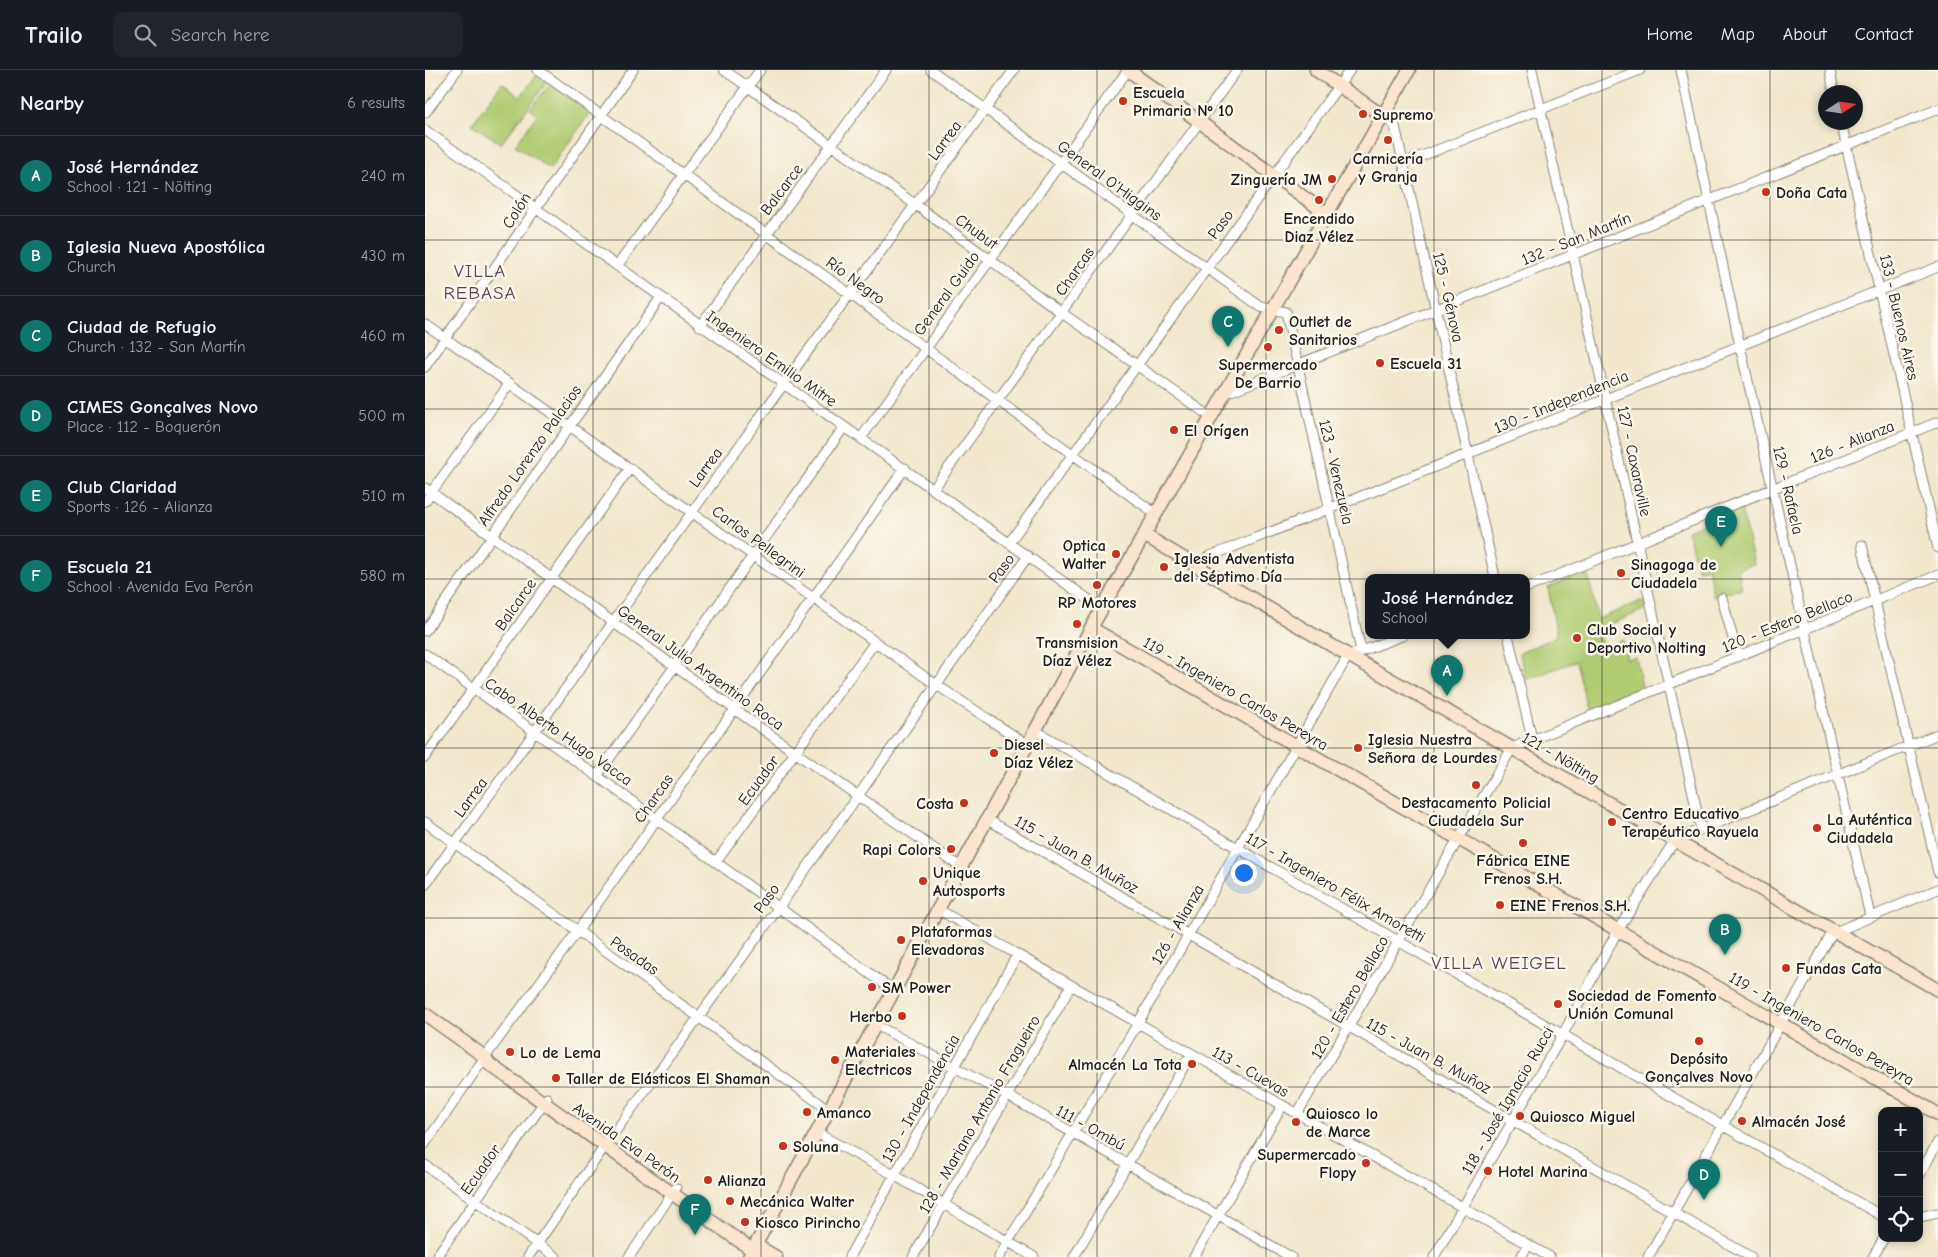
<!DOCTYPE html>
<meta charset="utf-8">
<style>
:root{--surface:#171b24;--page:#20242c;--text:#f1f3f6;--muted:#9ea1a6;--line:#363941;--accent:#0f766e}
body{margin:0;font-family:"Comic Neue",sans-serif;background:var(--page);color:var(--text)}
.controls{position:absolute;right:15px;bottom:15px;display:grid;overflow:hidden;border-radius:10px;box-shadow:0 2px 8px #0003}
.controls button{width:45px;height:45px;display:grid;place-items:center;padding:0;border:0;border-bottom:1px solid var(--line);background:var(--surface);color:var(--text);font:25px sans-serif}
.compass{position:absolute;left:1393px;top:15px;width:45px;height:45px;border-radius:50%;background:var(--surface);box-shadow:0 2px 8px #0003;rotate:78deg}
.you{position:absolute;left:818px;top:802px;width:18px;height:18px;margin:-12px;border:4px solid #fff;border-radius:50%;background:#1a73e8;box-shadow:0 0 0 8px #1a73e833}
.badge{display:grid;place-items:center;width:32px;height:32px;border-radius:50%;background:var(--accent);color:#fff;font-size:16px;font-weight:700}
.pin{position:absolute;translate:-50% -41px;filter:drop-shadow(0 1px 2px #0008)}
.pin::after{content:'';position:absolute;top:26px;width:18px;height:15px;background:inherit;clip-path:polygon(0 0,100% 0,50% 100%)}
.popup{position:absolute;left:940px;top:504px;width:165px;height:65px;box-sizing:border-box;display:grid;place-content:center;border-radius:10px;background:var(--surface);filter:drop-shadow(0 1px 4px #0005);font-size:16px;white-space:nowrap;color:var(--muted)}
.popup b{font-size:19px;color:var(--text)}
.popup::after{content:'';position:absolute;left:50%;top:100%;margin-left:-10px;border:10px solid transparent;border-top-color:var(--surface)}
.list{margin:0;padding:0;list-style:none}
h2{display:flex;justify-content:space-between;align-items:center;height:65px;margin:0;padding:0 20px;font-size:21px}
h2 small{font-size:16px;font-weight:400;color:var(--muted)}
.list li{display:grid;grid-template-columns:32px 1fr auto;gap:15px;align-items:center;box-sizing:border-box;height:80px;padding:0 20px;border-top:1px solid var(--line)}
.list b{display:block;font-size:19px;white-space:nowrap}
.list p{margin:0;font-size:16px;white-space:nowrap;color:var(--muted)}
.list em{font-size:16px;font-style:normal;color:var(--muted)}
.icon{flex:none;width:28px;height:28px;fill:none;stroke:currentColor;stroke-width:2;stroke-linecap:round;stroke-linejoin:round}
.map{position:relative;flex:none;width:1513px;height:1187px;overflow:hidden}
header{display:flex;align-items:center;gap:30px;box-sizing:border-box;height:70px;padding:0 25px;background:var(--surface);border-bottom:1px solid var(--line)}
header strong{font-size:24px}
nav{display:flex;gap:28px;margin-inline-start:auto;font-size:18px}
.search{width:350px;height:45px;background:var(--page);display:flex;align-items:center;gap:12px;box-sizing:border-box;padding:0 18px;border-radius:10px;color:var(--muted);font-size:19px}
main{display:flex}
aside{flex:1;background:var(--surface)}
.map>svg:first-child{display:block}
</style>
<header>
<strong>Trailo</strong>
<div class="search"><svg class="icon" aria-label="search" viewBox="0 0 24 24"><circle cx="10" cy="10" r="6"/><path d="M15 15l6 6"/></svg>Search here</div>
<nav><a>Home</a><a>Map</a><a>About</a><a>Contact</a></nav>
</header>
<main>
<aside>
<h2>Nearby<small>6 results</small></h2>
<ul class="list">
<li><span class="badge">A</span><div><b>José Hernández</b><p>School · 121 - Nölting</p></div><em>240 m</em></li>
<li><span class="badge">B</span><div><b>Iglesia Nueva Apostólica</b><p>Church</p></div><em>430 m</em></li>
<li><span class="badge">C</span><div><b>Ciudad de Refugio</b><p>Church · 132 - San Martín</p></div><em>460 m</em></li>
<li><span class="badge">D</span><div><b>CIMES Gonçalves Novo</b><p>Place · 112 - Boquerón</p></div><em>500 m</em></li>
<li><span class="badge">E</span><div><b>Club Claridad</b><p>Sports · 126 - Alianza</p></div><em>510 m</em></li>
<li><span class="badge">F</span><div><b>Escuela 21</b><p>School · Avenida Eva Perón</p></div><em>580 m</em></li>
</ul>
</aside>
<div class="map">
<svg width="1513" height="1187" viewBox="0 0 1513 1187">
<rect width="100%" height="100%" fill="#fbf7ec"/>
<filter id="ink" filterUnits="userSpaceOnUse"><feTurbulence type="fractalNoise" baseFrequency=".02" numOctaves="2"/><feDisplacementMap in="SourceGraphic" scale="10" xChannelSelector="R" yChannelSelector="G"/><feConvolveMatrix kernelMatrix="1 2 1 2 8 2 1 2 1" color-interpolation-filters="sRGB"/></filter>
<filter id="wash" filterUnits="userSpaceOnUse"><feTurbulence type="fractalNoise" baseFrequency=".0096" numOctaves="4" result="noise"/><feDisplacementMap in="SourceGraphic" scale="20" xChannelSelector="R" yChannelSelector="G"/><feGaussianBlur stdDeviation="1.12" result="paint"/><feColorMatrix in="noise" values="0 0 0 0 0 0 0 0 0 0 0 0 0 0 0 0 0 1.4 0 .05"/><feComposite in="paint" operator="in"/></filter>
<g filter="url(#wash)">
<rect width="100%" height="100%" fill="#f2e7cd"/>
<path fill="#b0cb71" stroke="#667446" d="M112,5L122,12L76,74L47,54L77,13L95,27Z
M125,14L165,43L125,99L90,75L112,45L105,39Z
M1316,439L1329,494L1313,499L1317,519L1288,526L1283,497L1273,500L1262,460Z
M1162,500L1173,549L1219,530L1221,539L1174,559L1179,579L1198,570L1202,589L1211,587L1217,616L1162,639L1151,591L1101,610L1094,583L1132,566L1123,518Z"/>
</g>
<g filter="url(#ink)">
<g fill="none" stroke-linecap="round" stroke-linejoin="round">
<defs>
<path id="street" d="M113,0L731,444
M299,0L491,135L637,243L786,347
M506,0L836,237L861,242L936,581
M1107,0L1276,759
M1256,0L1315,276L1445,846
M1405,0L1409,22
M0,43L32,0
M958,46L970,56L1070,507
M1416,52L1513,478
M0,60L677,539
M979,93L1215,0
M192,196L335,0
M0,254L510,614L603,675
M275,256L461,0
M0,297L208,0
M799,324L1513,39
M436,368L703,0
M0,418L371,683L537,798
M509,418L812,0
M0,431L85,313
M584,473L925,0
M1437,475L1513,802
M772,496L783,487L1513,197
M1101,518L1513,352
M1297,528L1313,587
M0,561L236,227
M1083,565L1107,669
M0,584L172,706L469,921
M611,661L973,871L1457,1146
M0,687L205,398
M172,706L419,357
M563,750L1326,1187
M0,752L404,1040
M291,792L450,572
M0,815L358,315L589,0
M514,840L1125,1187
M451,955L583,1026L866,1187
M872,1044L1087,678L1513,505
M392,1063L469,1105L609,1187
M0,1074L60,987L152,862L480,398
M0,1095L131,1187
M1494,1106L1513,1072
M1494,1147L1513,1143
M11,1187L122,1028
M103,1187L184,1070L354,837L603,486
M204,1187L251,1118
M424,1187L592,885
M488,1187L646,916
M574,1187L713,953L920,591L924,586L979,565
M649,1187L766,984
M769,1187L857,1036
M1009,1187L1138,964L1193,860L1250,770L1513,664
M1096,1187L1103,1175
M1223,1187L1405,867L1410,862L1513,819
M1448,1187L1459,1168"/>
<path id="secondary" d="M703,0L902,144
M891,0L958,46
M719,465L928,588L1513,920
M666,558L1513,1044
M0,944L60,987L64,994L337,1187
M332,1176L351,1187
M324,1187L666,558L984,0"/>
</defs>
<use href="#street" stroke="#878274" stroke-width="11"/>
<use href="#secondary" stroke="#878274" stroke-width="15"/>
<use href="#street" stroke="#fff" stroke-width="9"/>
<use href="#secondary" stroke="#fbe5cf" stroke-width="12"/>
</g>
</g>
<path fill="none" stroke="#1c1c1c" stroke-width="1" stroke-opacity="0.55" d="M168,0V1187M336,0V1187M504,0V1187M672,0V1187M841,0V1187M1009,0V1187M1177,0V1187M1345,0V1187M0,170H1513M0,339H1513M0,509H1513M0,678H1513M0,848H1513M0,1017H1513"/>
<g fill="#c8321e" stroke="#fbf7ec" stroke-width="2">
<circle cx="698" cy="31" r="5"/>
<circle cx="938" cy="44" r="5"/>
<circle cx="963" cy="70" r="5"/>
<circle cx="907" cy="109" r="5"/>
<circle cx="1341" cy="122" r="5"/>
<circle cx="894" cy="130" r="5"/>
<circle cx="854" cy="260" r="5"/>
<circle cx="843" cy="277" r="5"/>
<circle cx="955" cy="293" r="5"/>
<circle cx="749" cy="360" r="5"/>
<circle cx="691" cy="484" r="5"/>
<circle cx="739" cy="497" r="5"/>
<circle cx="1196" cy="503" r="5"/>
<circle cx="672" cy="515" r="5"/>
<circle cx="652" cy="554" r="5"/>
<circle cx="1152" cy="568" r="5"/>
<circle cx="933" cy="678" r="5"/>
<circle cx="569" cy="683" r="5"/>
<circle cx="1051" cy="715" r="5"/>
<circle cx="539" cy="733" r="5"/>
<circle cx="1187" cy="752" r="5"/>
<circle cx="1392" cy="758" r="5"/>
<circle cx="1098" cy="773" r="5"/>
<circle cx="526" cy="779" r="5"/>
<circle cx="498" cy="811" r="5"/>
<circle cx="1075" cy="835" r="5"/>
<circle cx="476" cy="870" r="5"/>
<circle cx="1361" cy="898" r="5"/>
<circle cx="447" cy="917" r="5"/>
<circle cx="1133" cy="934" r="5"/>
<circle cx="477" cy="946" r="5"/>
<circle cx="1274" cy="971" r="5"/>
<circle cx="85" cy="982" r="5"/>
<circle cx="410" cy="990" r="5"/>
<circle cx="767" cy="994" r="5"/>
<circle cx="131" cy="1008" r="5"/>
<circle cx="382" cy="1042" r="5"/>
<circle cx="1095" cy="1046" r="5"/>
<circle cx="1317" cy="1051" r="5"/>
<circle cx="871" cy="1052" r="5"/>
<circle cx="358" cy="1076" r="5"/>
<circle cx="941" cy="1093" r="5"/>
<circle cx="1063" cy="1101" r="5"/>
<circle cx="283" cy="1110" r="5"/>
<circle cx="305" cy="1131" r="5"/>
<circle cx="320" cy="1152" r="5"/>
</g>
<g text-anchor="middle" stroke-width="5" stroke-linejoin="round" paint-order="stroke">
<g font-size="16" font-weight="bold" fill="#1c1c1c" stroke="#fbf7ec" text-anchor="start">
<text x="708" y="28">Escuela<tspan x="708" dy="18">Primaria Nº 10</tspan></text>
<text x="948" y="50">Supremo</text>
<text x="963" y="94" text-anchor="middle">Carnicería<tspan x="963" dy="18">y Granja</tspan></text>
<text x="897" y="115" text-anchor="end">Zinguería JM</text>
<text x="1351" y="128">Doña Cata</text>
<text x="894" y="154" text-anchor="middle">Encendido<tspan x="894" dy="18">Diaz Vélez</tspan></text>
<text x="864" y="257">Outlet de<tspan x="864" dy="18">Sanitarios</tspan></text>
<text x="965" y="299">Escuela 31</text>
<text x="843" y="300" text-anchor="middle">Supermercado<tspan x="843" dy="18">De Barrio</tspan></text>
<text x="759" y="366">El Orígen</text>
<text x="681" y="481" text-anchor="end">Optica<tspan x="681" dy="18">Walter</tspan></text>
<text x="749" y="494">Iglesia Adventista<tspan x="749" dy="18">del Séptimo Día</tspan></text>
<text x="1206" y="500">Sinagoga de<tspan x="1206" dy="18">Ciudadela</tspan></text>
<text x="672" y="538" text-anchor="middle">RP Motores</text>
<text x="1162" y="565">Club Social y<tspan x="1162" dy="18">Deportivo Nolting</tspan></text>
<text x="652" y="578" text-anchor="middle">Transmision<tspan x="652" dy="18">Díaz Vélez</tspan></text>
<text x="943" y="675">Iglesia Nuestra<tspan x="943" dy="18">Señora de Lourdes</tspan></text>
<text x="579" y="680">Diesel<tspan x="579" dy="18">Díaz Vélez</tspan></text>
<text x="1051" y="738" text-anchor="middle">Destacamento Policial<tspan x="1051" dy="18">Ciudadela Sur</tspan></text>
<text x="529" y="739" text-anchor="end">Costa</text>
<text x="1197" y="749">Centro Educativo<tspan x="1197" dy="18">Terapéutico Rayuela</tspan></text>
<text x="1402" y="755">La Auténtica<tspan x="1402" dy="18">Ciudadela</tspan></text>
<text x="516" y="785" text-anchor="end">Rapi Colors</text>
<text x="1098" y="796" text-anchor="middle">Fábrica EINE<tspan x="1098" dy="18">Frenos S.H.</tspan></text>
<text x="508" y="808">Unique<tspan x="508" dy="18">Autosports</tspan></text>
<text x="1085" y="841">EINE Frenos S.H.</text>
<text x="486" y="867">Plataformas<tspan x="486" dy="18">Elevadoras</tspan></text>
<text x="1371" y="904">Fundas Cata</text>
<text x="457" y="923">SM Power</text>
<text x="1143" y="931">Sociedad de Fomento<tspan x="1143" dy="18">Unión Comunal</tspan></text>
<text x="467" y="952" text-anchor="end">Herbo</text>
<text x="420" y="987">Materiales<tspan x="420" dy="18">Electricos</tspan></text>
<text x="95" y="988">Lo de Lema</text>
<text x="1274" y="994" text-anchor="middle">Depósito<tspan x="1274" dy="18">Gonçalves Novo</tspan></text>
<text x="757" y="1000" text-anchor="end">Almacén La Tota</text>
<text x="141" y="1014">Taller de Elásticos El Shaman</text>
<text x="392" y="1048">Amanco</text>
<text x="881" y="1049">Quiosco lo<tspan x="881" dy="18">de Marce</tspan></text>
<text x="1105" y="1052">Quiosco Miguel</text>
<text x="1327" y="1057">Almacén José</text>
<text x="368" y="1082">Soluna</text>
<text x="931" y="1090" text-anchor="end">Supermercado<tspan x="931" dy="18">Flopy</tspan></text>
<text x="1073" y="1107">Hotel Marina</text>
<text x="293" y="1116">Alianza</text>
<text x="315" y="1137">Mecánica Walter</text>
<text x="330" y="1158">Kiosco Pirincho</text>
</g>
<g font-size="16" fill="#1c1c1c" stroke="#fbf7ec">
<text transform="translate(519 70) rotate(-54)" y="6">Larrea</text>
<text transform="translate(685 110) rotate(36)" y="6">General O'Higgins</text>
<text transform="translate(356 119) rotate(-53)" y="6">Balcarce</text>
<text transform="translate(91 140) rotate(-57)" y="6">Colón</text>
<text transform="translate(795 154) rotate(-54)" y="6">Paso</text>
<text transform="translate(552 161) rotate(36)" y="6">Chubut</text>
<text transform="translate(1151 168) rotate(-22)" y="6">132 - San Martín</text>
<text transform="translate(649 201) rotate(-55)" y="6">Charcas</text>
<text transform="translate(431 210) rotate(36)" y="6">Río Negro</text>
<text transform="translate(521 223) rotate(-54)" y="6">General Guido</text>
<text transform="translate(1024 227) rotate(77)" y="6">125 - Génova</text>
<text transform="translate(1475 247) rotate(77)" y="6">133 - Buenos Aires</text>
<text transform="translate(347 288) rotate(35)" y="6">Ingeniero Emilio Mitre</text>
<text transform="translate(1136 331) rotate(-22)" y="6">130 - Independencia</text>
<text transform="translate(1427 371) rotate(-22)" y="6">126 - Alianza</text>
<text transform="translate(104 385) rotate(-55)" y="6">Alfredo Lorenzo Palacios</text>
<text transform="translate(1210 391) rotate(78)" y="6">127 - Caxaraville</text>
<text transform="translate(280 397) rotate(-54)" y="6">Larrea</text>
<text transform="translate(912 402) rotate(77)" y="6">123 - Venezuela</text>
<text transform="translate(1364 420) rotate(77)" y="6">129 - Rafaela</text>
<text transform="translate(334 471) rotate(36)" y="6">Carlos Pellegrini</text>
<text transform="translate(576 498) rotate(-54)" y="6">Paso</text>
<text transform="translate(90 534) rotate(-55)" y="6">Balcarce</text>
<text transform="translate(1362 551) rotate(-22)" y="6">120 - Estero Bellaco</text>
<text transform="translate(276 597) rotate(36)" y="6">General Julio Argentino Roca</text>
<text transform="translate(811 623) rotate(30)" y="6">119 - Ingeniero Carlos Pereyra</text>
<text transform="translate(134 661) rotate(35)" y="6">Cabo Alberto Hugo Vacca</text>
<text transform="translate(1136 687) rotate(30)" y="6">121 - Nölting</text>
<text transform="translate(333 710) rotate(-54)" y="6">Ecuador</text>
<text transform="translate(45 727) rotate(-54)" y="6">Larrea</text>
<text transform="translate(228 728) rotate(-55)" y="6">Charcas</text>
<text transform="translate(652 784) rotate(30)" y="6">115 - Juan B. Muñoz</text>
<text transform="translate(911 817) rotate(30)" y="6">117 - Ingeniero Félix Amoretti</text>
<text transform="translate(341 828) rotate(-54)" y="6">Paso</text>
<text transform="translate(752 854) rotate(-60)" y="6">126 - Alianza</text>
<text transform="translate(210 885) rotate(35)" y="6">Posadas</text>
<text transform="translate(924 927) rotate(-60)" y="6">120 - Estero Bellaco</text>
<text transform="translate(1397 958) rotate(30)" y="6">119 - Ingeniero Carlos Pereyra</text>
<text transform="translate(1004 985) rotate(29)" y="6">115 - Juan B. Muñoz</text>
<text transform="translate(826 1001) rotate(30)" y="6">113 - Cuevas</text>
<text transform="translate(495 1028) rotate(-61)" y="6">130 - Independencia</text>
<text transform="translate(1082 1030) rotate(-60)" y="6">118 - José Ignacio Rucci</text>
<text transform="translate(554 1044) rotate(-60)" y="6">128 - Mariano Antonio Fragueiro</text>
<text transform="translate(666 1057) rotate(29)" y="6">111 - Ombú</text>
<text transform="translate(202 1072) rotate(35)" y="6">Avenida Eva Perón</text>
<text transform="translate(55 1099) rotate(-55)" y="6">Ecuador</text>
</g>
<g font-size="19" letter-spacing="1" fill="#564757" stroke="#fbf7ec">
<text x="55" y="207">VILLA<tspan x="55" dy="22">REBASA</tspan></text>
<text x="1074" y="899">VILLA WEIGEL</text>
</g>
</g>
</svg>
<div class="controls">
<button>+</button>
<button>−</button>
<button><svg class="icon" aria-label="locate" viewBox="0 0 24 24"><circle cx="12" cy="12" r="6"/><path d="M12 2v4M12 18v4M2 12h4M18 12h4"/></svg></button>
</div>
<svg class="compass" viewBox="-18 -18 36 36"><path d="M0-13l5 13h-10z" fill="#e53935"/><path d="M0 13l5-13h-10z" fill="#9ea1a6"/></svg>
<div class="you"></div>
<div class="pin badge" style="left:1022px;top:626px">A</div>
<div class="popup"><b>José Hernández</b>School</div>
<div class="pin badge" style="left:1300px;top:885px">B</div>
<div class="pin badge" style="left:803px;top:277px">C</div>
<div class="pin badge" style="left:1279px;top:1130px">D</div>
<div class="pin badge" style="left:1296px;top:477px">E</div>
<div class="pin badge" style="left:270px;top:1165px">F</div>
</div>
</main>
